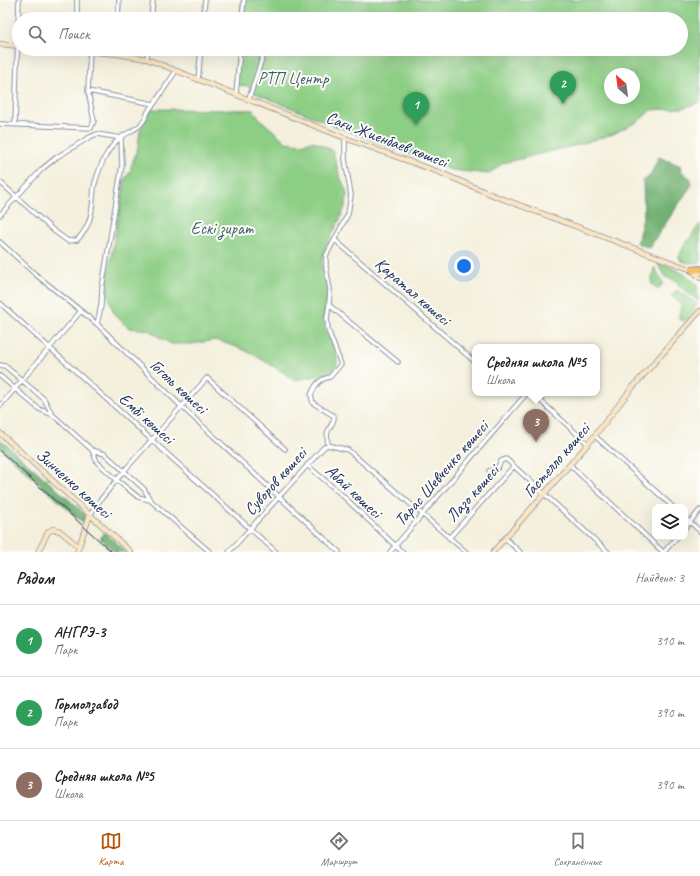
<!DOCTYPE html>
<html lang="ru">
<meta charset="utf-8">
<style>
:root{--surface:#fff;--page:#f6f6f6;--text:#202124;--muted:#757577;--line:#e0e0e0;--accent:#b45309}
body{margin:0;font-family:Caveat,sans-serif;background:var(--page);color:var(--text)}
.controls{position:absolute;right:12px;bottom:12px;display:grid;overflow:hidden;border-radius:8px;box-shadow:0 4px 16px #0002}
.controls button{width:36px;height:36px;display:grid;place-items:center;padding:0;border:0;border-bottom:1px solid var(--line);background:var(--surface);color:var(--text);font:20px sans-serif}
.compass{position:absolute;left:604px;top:68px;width:36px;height:36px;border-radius:50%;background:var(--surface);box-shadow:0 4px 16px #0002;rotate:332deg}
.you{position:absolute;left:464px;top:266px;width:14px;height:14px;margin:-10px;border:3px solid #fff;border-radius:50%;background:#1a73e8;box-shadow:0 0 0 6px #1a73e833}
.badge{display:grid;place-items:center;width:26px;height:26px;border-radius:50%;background:var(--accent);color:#fff;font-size:13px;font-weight:700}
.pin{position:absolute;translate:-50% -33px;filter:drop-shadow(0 1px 2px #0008)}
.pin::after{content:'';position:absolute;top:21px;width:14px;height:12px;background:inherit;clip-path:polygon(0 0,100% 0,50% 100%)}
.popup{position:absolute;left:472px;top:344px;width:128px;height:52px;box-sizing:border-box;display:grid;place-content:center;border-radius:8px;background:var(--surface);filter:drop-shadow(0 1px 3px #0005);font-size:13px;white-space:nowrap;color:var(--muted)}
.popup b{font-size:15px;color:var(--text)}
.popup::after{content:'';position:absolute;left:50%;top:100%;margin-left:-8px;border:8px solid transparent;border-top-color:var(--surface)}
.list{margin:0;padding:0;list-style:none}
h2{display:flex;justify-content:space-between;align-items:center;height:52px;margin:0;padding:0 16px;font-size:17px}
h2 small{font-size:13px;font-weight:400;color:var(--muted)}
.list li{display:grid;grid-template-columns:26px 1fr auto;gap:12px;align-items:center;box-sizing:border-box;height:72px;padding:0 16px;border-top:1px solid var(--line)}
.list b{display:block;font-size:15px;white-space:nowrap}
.list p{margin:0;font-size:13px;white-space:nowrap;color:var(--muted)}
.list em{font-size:13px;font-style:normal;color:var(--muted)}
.icon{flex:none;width:22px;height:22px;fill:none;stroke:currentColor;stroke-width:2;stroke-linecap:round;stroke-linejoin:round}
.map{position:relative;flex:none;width:700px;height:552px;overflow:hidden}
.search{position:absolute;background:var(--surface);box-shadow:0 4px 16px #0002;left:12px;right:12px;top:12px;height:44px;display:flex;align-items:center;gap:10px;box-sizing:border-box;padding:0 14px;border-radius:22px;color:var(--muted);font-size:15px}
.sheet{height:268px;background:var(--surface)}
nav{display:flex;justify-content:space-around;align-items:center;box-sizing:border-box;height:56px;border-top:1px solid var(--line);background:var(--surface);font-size:11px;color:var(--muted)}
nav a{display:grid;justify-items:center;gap:2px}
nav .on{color:var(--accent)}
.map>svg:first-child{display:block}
</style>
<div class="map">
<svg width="700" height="552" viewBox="0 0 700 552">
<rect width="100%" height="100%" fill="#fdfcf7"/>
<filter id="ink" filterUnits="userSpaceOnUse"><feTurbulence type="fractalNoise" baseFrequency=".025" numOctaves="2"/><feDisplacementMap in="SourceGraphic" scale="8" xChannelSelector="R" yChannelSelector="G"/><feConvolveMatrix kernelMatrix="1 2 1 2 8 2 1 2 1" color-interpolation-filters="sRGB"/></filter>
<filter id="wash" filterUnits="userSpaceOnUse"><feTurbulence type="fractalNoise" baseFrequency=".012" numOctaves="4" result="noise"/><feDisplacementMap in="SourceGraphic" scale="16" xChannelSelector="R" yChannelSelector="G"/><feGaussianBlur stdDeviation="0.9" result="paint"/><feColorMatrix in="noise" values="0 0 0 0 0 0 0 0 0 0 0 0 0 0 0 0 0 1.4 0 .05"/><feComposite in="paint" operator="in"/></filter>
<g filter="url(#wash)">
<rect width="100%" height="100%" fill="#f4f0dd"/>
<path fill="#8dce85" stroke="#547e72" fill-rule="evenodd" d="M242,0H700V102L683,108L651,110L639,121L613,134L581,144L503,163L489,174L451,170L345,130L250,91L249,86L235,85L238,49H681V19H240ZM610,74H634V98H610Z
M151,109L253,110L260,119L286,142L301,144L313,141L332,150C335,159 337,168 340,176C342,183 347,190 347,196C345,222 318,246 322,270C323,279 329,288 328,297C326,306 323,314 324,324C327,337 341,353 336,367C332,375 303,379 293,380L283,372L254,355L240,348L215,340L192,344H171L148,330L129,328L118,318L113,311L107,291V280L125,179L131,170V167L138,147L140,130Z
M700,224V263H687L680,260L679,257L684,246Z
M660,262L686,275L697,284L698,301L679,286V283C665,275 666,282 658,264Z
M654,268H655L663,283L658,290L651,283Z
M677,290L697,304C693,311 688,325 679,319C678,314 680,314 681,309C682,303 675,300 671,296Z"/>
<path fill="#72b172" stroke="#467068" d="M659,157L681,166V171L691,179V186L649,248L637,243L644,213L643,181L650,176Z
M0,439L84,513L85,518L83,523L0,448Z
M104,532L127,552H115L100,538Z"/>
</g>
<g filter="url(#ink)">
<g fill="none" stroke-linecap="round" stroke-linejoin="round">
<defs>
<path id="street" d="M77,19V0
M118,19L119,0
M151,19L153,0
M203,19L205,0
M242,19L244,0
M90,51L88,91L94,121L91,128
M147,59L148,49
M198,80L201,49
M88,91L154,104
M236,94L240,49
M249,99L265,49
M0,124L91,128
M15,125L19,0
M0,182L54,231L68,241L77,240C89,228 92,215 93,198C94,193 93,188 95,183C100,166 106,150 120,138C126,133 136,130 141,124C147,118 147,109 154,104L176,71
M0,215L42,169L57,157L90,137L97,134L121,138
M335,240L475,362
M0,242L35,274L81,311L97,324L181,406L339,552
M0,303L276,552
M329,305L398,362
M97,324L101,306L102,288L122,165L121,138
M0,365L5,366L44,399L52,414
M0,376L39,409L53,415L92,450L105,454L144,489L150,500L210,552
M532,393L588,444
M0,406L81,311
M595,436L673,507
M328,445C328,441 326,436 328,431C330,425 335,423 334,416L313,403L311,395C315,385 319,379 330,377L341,364L328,330L327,318L329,305L330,289L326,268V256L348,214L351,195L345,159V138
M92,450L97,462L117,480L138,497L150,500
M307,465L342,495L402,552
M570,465L663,552
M489,471L497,469L501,461L506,459L608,552
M90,515L97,504L124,471L207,378L285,449
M685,518L700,531
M685,528L700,510
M449,538L514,466
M506,539L520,552
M229,552L324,447L328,445L348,450L466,552
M390,552L527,393
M664,552L677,537"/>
<path id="secondary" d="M0,44L19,46
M61,49L117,54L147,59L345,138L441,173L495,196L700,273
M693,271L700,278
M0,433L131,552
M38,552L48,532L53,529L60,531L79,547
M77,552L90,515
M493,552L588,444L632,388L700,311"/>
<path id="highway" d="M692,270L700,269"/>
</defs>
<use href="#street" stroke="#88909e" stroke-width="5.5"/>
<use href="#secondary" stroke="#88909e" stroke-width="6"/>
<use href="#highway" stroke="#88909e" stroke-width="8"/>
<use href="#street" stroke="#fff" stroke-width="3.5"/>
<use href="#secondary" stroke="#fbe6c4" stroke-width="4.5"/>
<use href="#highway" stroke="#f6c06b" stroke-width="6"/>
<path stroke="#1b2f5e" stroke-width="1" d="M0,451L112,552"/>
</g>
</g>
<g text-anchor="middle" stroke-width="4" stroke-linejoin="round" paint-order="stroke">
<g font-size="17" fill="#3d5f6a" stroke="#fdfcf7">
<text x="293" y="84">РТП Центр</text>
<text x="222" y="234">Ескі зират</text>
</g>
<g font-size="17" fill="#1b2f5e" stroke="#fdfcf7">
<text transform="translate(387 139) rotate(21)" y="6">Сағи Жиенбаев көшесі</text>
<text transform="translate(413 291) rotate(41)" y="6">Қаратал көшесі</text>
<text transform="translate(179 386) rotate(43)" y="6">Гоголь көшесі</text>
<text transform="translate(147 418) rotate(42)" y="6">Ембі көшесі</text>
<text transform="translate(556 460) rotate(-49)" y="6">Гастелло көшесі</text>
<text transform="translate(441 473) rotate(-49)" y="6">Тарас Шевченко көшесі</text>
<text transform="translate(275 481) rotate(-48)" y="6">Суворов көшесі</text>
<text transform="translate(74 483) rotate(42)" y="6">Зинченко көшесі</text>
<text transform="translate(354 491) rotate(43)" y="6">Абай көшесі</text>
<text transform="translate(472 493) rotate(-48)" y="6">Лазо көшесі</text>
</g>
</g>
</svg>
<div class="controls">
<button><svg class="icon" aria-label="layers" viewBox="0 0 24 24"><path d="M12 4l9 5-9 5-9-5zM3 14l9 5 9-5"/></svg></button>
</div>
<svg class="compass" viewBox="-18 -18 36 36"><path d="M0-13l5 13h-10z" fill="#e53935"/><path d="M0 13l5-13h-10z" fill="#757577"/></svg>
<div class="you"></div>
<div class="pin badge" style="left:416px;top:125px;background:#2e9e5b">1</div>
<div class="pin badge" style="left:563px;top:104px;background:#2e9e5b">2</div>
<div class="pin badge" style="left:536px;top:442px;background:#8d6e63">3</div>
<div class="popup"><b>Средняя школа №5</b>Школа</div>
<div class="search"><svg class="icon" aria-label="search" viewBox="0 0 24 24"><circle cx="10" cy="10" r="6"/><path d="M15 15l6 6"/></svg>Поиск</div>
</div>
<section class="sheet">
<h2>Рядом<small>Найдено: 3</small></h2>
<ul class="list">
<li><span class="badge" style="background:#2e9e5b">1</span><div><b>АНГРЭ-3</b><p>Парк</p></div><em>310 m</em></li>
<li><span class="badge" style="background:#2e9e5b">2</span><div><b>Гормолзавод</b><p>Парк</p></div><em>390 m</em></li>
<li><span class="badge" style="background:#8d6e63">3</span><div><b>Средняя школа №5</b><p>Школа</p></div><em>390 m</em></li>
</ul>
</section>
<nav>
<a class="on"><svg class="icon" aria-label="map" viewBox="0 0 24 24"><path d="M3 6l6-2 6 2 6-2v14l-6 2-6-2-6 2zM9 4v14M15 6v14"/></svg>Карта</a>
<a><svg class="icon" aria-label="directions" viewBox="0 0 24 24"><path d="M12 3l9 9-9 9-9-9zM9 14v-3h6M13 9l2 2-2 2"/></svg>Маршрут</a>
<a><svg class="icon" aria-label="saved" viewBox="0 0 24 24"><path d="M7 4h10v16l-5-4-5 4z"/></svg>Сохранённые</a>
</nav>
